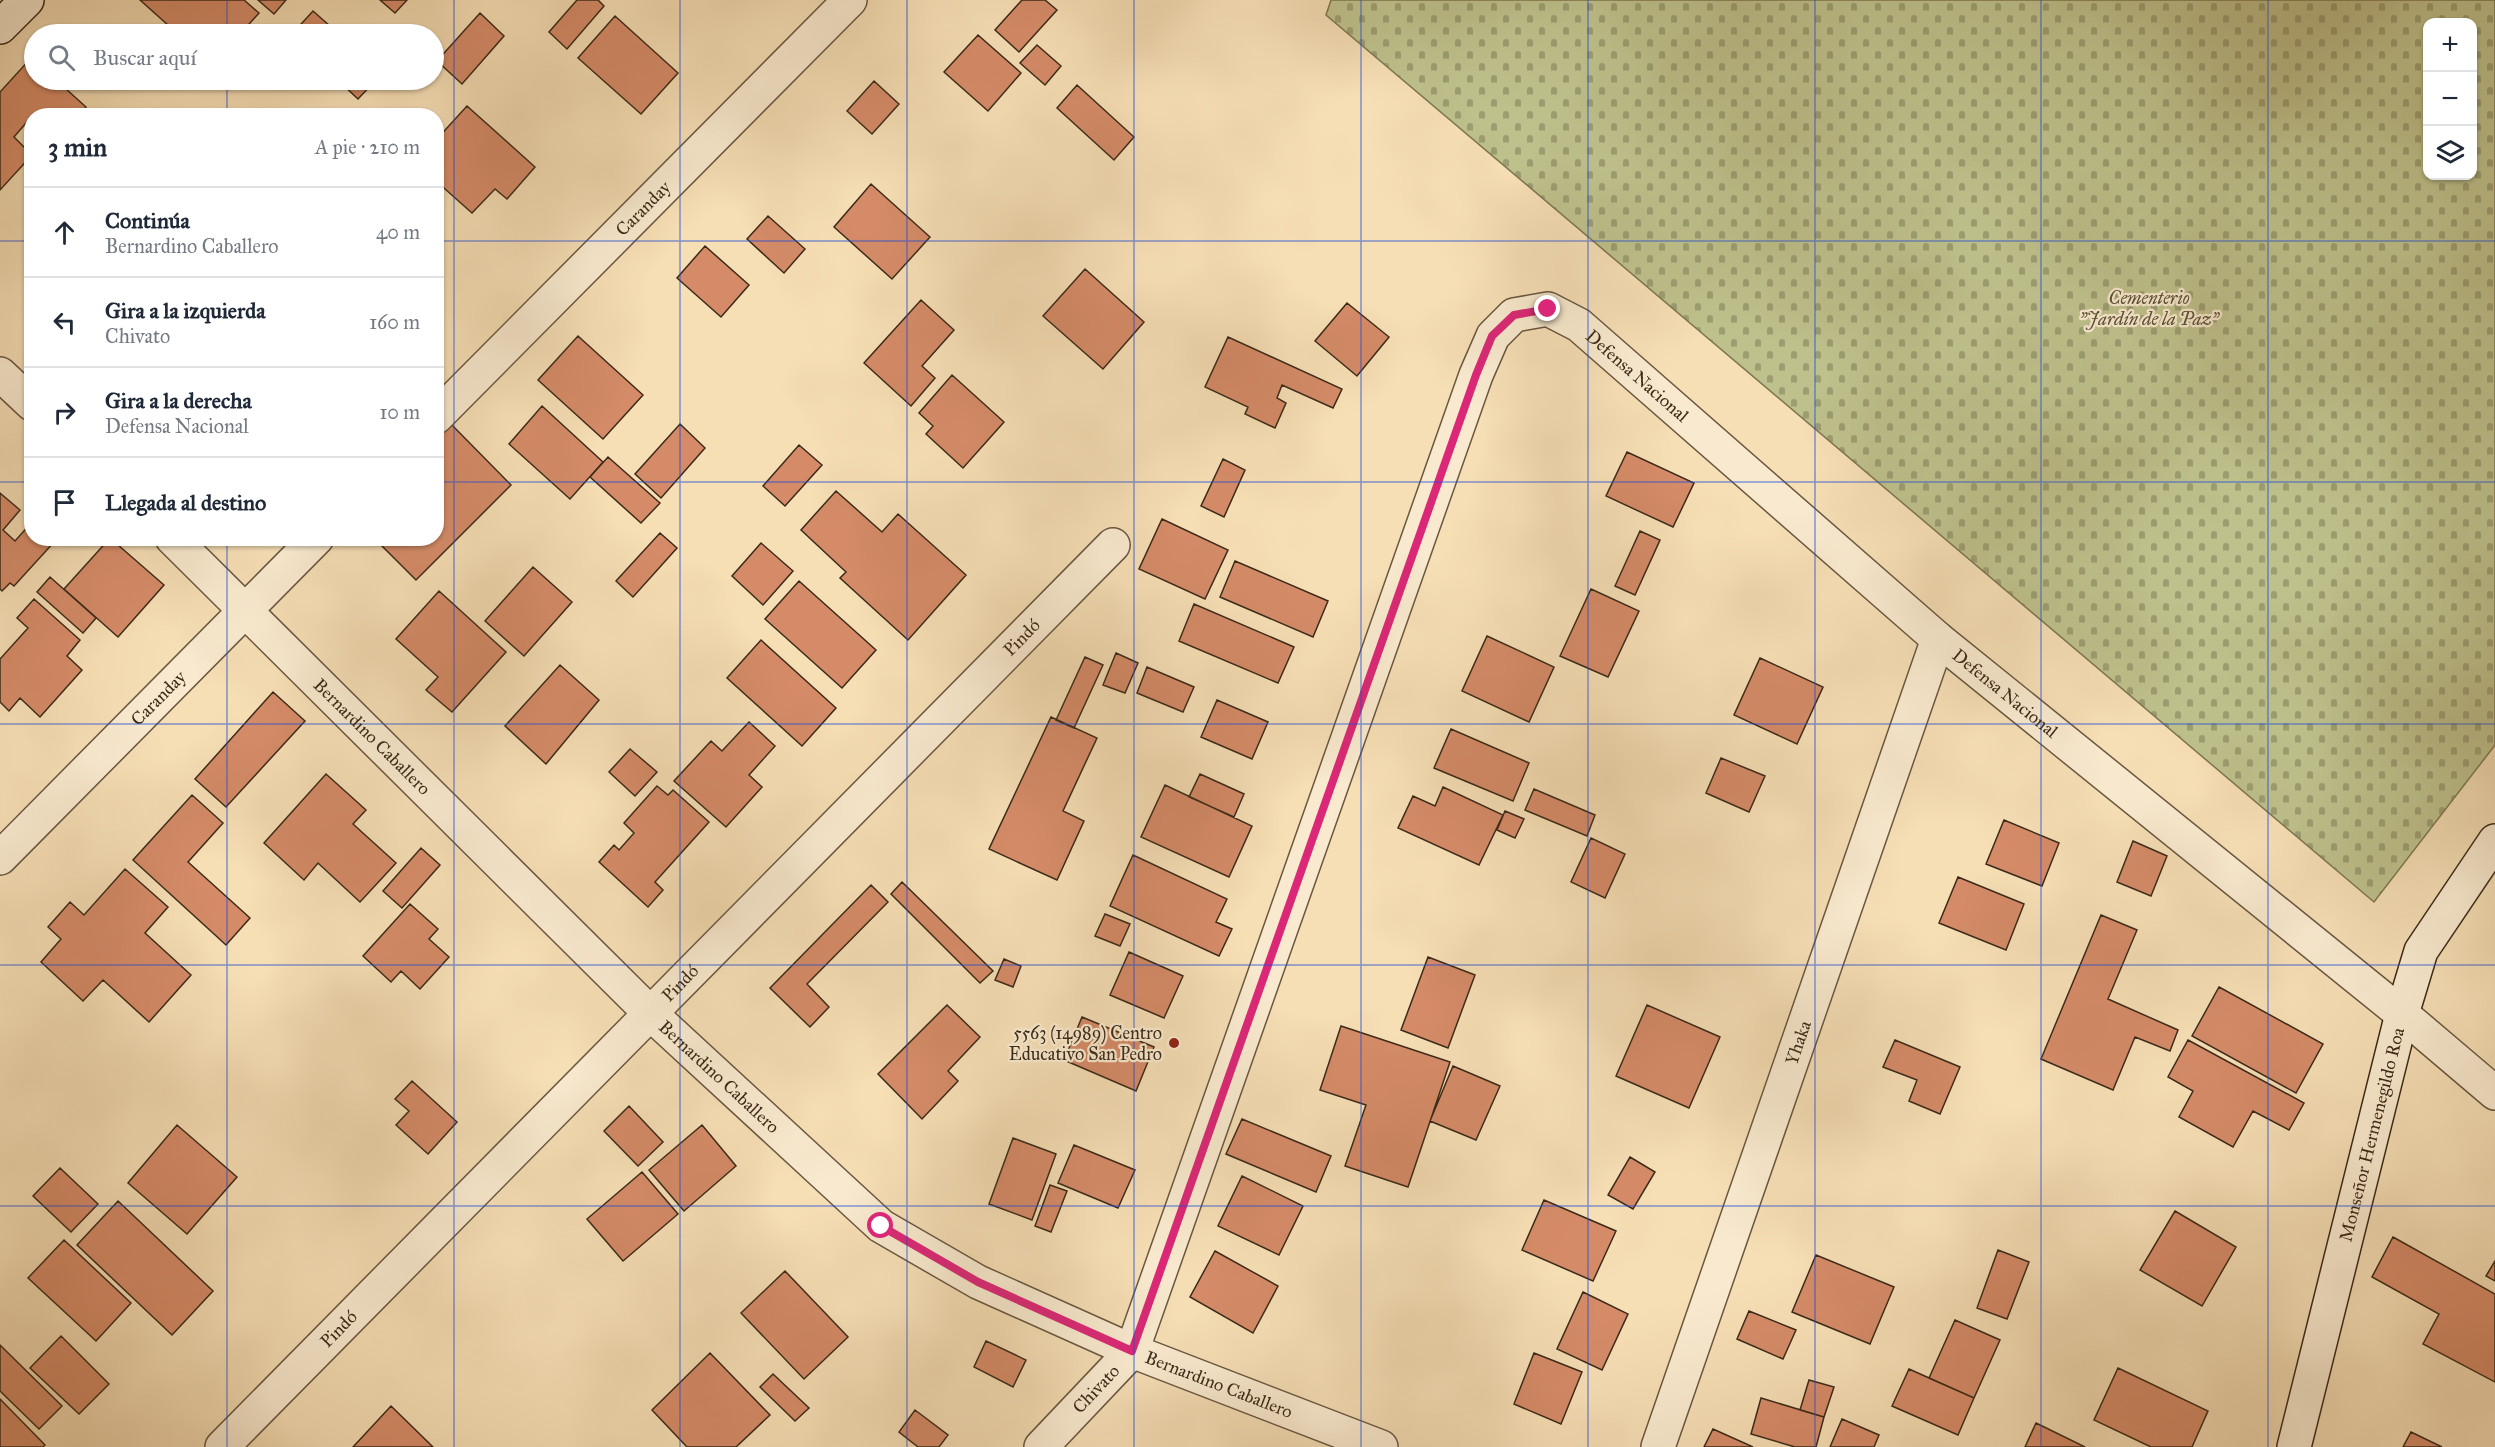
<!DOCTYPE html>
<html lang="es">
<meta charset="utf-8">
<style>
:root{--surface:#fff;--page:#f2f2f3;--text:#1f2937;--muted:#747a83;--line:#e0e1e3}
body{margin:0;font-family:"IM FELL Great Primer",serif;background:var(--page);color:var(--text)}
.controls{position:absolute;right:18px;top:18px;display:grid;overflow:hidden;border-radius:12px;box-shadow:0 2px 4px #0004}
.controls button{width:54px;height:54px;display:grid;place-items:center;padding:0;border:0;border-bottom:2px solid var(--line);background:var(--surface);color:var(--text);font:30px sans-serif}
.stop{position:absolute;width:18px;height:18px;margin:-14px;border:4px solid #db2777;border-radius:50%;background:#fff}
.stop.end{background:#db2777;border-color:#fff;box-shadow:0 2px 6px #0008}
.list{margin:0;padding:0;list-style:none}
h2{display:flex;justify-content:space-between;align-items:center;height:78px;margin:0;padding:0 24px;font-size:26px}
h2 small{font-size:20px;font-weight:400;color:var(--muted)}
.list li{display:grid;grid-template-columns:39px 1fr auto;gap:18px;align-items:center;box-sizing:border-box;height:90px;padding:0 24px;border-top:2px solid var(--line)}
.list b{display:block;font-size:22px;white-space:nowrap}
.list p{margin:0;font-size:20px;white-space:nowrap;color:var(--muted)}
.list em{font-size:20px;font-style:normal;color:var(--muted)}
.icon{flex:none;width:33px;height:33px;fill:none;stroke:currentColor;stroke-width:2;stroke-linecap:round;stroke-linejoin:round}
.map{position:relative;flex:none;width:2495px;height:1447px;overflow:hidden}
.search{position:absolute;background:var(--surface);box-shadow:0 2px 4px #0004;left:24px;top:24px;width:420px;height:66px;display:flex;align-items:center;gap:15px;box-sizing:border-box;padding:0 21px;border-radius:33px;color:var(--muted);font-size:22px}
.panel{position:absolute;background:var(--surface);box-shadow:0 2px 4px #0004;left:24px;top:108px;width:420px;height:438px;border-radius:24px}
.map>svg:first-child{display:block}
</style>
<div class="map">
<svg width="2495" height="1447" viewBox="0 0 2495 1447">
<defs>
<pattern id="cemetery-stones" width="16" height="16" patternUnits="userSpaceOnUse" patternTransform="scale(1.5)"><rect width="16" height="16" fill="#bec18c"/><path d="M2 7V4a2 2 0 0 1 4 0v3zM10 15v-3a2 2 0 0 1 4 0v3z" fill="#9c9d72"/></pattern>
</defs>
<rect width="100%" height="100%" fill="#f6deb5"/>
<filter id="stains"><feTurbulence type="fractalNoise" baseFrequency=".00333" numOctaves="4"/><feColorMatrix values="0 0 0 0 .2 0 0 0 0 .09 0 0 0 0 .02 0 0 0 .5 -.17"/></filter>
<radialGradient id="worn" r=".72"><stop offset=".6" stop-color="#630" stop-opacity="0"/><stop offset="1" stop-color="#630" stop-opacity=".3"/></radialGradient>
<path fill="url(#cemetery-stones)" stroke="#7c7652" stroke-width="1.5" fill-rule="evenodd" d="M1331,0H2495V745L2374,902L1326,15ZM2428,22H2472V176H2428Z"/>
<path fill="#d58b68" stroke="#3b2a19" stroke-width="1.5" d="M140,0H244L259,13L240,34H178Z
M258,0H286L274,14Z
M380,0H407L395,13Z
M577,0H598L604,6L567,49L549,32Z
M1022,0H1045L1057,10L1019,52L995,30Z
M313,11L339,34H292Z
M480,13L504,36L462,84L437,61Z
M615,16L678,73L641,114L578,58Z
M394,25L405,34H385Z
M978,35L1021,73L988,111L944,72Z
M1037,45L1061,66L1045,85L1020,63Z
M31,58L34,61V80H56L86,107L78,116H32L14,137L32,155L0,190V92Z
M345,80H376L358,99L341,83Z
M874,81L899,104L872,134L847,111Z
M1077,85L1134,137L1114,160L1057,108Z
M467,106L535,167L507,199L495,189L472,213L436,181V140Z
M871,184L930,237L892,279L834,227Z
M768,216L805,249L784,273L747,239Z
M705,246L749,285L721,317L677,278Z
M1085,269L1144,322L1103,369L1043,316Z
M921,300L954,330L922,366L935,378L911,406L864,363Z
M1347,303L1389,337L1357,376L1315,341Z
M578,336L643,395L603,439L538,380Z
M1228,337L1342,389L1333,408L1282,385L1277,398L1286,403L1275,428L1245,414L1248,407L1205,387Z
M952,375L1004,422L963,468L926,434L933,426L919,413Z
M542,406L603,462L570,499L509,444Z
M449,422L511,485L416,580L374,538H436V435Z
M680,424L705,448L661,498L635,474Z
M799,445L822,465L785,506L763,486Z
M1627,452L1694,483L1673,527L1606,496Z
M608,457L660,503L641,523L590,477Z
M1223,459L1245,470L1224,517L1201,506Z
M836,491L882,532L898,514L966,575L908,640L840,578L846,572L801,530Z
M0,493L20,510L3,530L15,541L32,522V538L55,541L14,586L10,583L2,591L0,589Z
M1162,519L1228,550L1205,599L1139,569Z
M1640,531L1660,540L1635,595L1615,586Z
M660,533L677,548L633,597L616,581Z
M110,538L164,585L118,637L64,589Z
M761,543L793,571L763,605L732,576Z
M1235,561L1328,601L1313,637L1220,597Z
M533,567L572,602L524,656L485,621Z
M50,577L96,618L83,633L37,592Z
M799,581L876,650L842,688L765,619Z
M1591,589L1639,611L1608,677L1560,656Z
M439,591L506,652L452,712L426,690L438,677L396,639Z
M34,599L80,640L67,656L82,670L40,717L20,698L9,711L0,702V659L28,628L17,618Z
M1194,604L1294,647L1278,683L1179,641Z
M1487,636L1554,667L1529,722L1462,691Z
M761,640L836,708L802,746L727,678Z
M1116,653L1138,663L1125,693L1103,685Z
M1085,657L1103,665L1074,728L1056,720Z
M1760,658L1823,687L1797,744L1734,715Z
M560,665L599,700L546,764L505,726Z
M1147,667L1194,687L1183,712L1137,693Z
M273,692L305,721L226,807L195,779Z
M1217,700L1268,722L1252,759L1201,737Z
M1051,717L1097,738L1063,811L1084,821L1057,880L989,849Z
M749,722L775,746L749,775L762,787L726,827L674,781L711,741L722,751Z
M1451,729L1529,763L1513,801L1434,768Z
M630,749L657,772L635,796L609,772Z
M1721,758L1765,776L1749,812L1706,793Z
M326,774L366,810L353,824L396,863L360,902L318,863L304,880L264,843Z
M1200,774L1244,794L1234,817L1189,797Z
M1165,785L1252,826L1229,877L1141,837Z
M657,786L668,795L673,790L709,822L655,882L663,890L648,907L599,862L614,845L619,850L634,833L624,823Z
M1443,787L1503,815L1479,865L1398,828L1413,796L1435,806Z
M1534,789L1595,815L1587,836L1525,810Z
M192,795L223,823L188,862L250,918L226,945L133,860Z
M1505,811L1524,819L1515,838L1497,830Z
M2004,820L2059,843L2042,886L1986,864Z
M1591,838L1625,854L1605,898L1571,882Z
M2133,841L2167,856L2151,896L2117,882Z
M421,848L440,865L402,908L383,891Z
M1133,855L1227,899L1216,922L1232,929L1219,956L1110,906Z
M125,869L168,907L145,933L191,975L149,1022L103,980L83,1001L41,962L61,939L48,927L70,902L84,915Z
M1958,877L2024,904L2006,950L1939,923Z
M902,882L993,971L980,983L891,894Z
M871,885L888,902L807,984L829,1007L810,1027L770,988Z
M410,904L438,929L429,939L449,957L420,989L401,971L391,982L363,956Z
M1105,914L1130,924L1120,946L1095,936Z
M2101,915L2137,930L2108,999L2178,1030L2170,1051L2135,1037L2113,1090L2041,1059Z
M1129,952L1183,976L1164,1018L1110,995Z
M1428,957L1475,975L1448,1048L1401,1030Z
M1004,959L1021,966L1013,987L995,980Z
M2219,987L2323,1044L2296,1093L2192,1036Z
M947,1005L980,1037L948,1071L958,1081L922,1119L878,1074Z
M1647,1005L1720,1037L1689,1108L1616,1076Z
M1082,1017L1154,1047L1136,1091L1064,1060Z
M1341,1026L1450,1062L1408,1187L1345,1166L1366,1105L1320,1090Z
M1895,1040L1960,1067L1940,1114L1909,1101L1917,1080L1883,1067Z
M2188,1040L2304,1103L2289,1130L2253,1111L2233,1147L2179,1117L2193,1091L2168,1077Z
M1453,1066L1500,1086L1476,1140L1430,1121Z
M412,1081L457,1122L428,1154L396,1125L409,1111L395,1099Z
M629,1106L663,1142L638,1166L604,1131Z
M1242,1119L1331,1156L1316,1192L1226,1154Z
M177,1125L237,1177L187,1234L128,1183Z
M702,1125L736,1166L684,1211L649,1170Z
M1013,1138L1056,1154L1032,1220L989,1204Z
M1074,1145L1135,1170L1118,1208L1058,1183Z
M1630,1157L1655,1172L1633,1209L1608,1195Z
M60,1168L98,1204L71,1232L33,1196Z
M642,1172L678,1214L623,1261L587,1219Z
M1242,1176L1303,1206L1279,1255L1218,1226Z
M1050,1185L1067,1191L1051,1232L1035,1226Z
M1544,1200L1616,1231L1593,1281L1522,1250Z
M118,1201L213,1291L172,1335L77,1245Z
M2175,1211L2236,1247L2202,1306L2140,1270Z
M2393,1237L2495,1294V1382L2423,1344L2439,1314L2372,1277Z
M64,1240L131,1303L96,1341L28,1278Z
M1998,1250L2029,1262L2007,1319L1977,1308Z
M1215,1251L1278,1286L1253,1333L1190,1297Z
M1816,1255L1894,1287L1870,1344L1792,1312Z
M2495,1261V1281L2486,1276Z
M785,1271L848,1337L804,1379L741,1313Z
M1583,1292L1628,1314L1602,1370L1557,1349Z
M1749,1311L1796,1330L1783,1359L1737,1339Z
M1955,1320L2000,1340L1974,1398L1929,1378Z
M61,1336L109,1384L79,1414L30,1368Z
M986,1341L1026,1360L1013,1387L974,1367Z
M0,1345L62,1406L39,1429L0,1391Z
M710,1353L770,1415L736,1447H687L652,1410Z
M1534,1353L1582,1372L1561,1424L1514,1404Z
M2118,1368L2208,1411L2192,1447H2151L2094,1420Z
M1909,1369L1974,1398L1958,1435L1892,1406Z
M773,1374L809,1408L795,1421L760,1387Z
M1809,1380L1834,1387L1824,1417L1800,1410Z
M1761,1398L1824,1417L1816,1447H1795L1751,1434Z
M0,1399L45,1445L43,1447H0Z
M391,1406L433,1447H353Z
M915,1410L948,1435L939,1447H918L899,1432Z
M1842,1419L1879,1435L1874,1447H1830Z
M2036,1423L2085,1447H2025Z
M1713,1429L1753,1447H1704Z
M2411,1432L2442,1447H2403Z"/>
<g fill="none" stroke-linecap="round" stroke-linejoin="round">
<defs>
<g id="street">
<path d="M0,374L32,404"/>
<path id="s1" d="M436,417L850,0"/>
<path id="s2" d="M172,538L651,1014L881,1226L978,1282L1132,1351L1381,1447"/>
<path id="s3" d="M0,858L317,538"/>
<path id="s4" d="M222,1447L1113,545"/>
<path id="s5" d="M1041,1447L1132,1351L1476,375L1493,336L1514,315L1548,309L1579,325L1938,639L2402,1014L2495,1093"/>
<path id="s6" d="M1658,1447L1938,639"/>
</g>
<g id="secondary">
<path d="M0,27L27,0"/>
<path id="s7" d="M2294,1447L2402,1014L2421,951L2495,841"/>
</g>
</defs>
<use href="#street" stroke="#6a5740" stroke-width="36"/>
<use href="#secondary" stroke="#3b2a19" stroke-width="36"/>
<use href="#street" stroke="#f9eacf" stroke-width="33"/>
<use href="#secondary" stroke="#f9eacf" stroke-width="33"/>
</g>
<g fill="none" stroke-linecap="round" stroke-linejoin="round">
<path stroke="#db2777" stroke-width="8" d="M881,1226L978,1282L1132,1351L1476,375L1492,336L1514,315L1548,309"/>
</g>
<path fill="none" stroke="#1d4ed8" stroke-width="1.5" stroke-opacity="0.55" d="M227,0V34M454,0V1447M680,0V1447M907,0V1447M1134,0V1447M1361,0V1447M1588,0V1447M1815,0V1447M2041,0V1447M2268,0V1447M227,80V116M0,241H32M436,241H2495M0,482H32M436,482H2495M227,538V1447M0,724H2495M0,965H2495M0,1206H2495"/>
<circle fill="#8f2418" stroke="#f9eacf" stroke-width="2" cx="1174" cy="1043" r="6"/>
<g text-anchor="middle" stroke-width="4.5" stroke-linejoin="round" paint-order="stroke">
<g font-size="18" fill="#3b2a19" stroke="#f9eacf">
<text dy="6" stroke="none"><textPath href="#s1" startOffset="294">Caranday</textPath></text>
<text dy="6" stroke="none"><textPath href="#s5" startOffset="1386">Defensa Nacional</textPath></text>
<text dy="6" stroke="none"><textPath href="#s4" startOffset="1138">Pindó</textPath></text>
<text dy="6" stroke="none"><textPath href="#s5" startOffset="1872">Defensa Nacional</textPath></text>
<text dy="6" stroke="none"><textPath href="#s3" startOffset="225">Caranday</textPath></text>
<text dy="6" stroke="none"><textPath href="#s2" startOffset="282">Bernardino Caballero</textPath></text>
<text dy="6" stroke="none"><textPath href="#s4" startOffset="652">Pindó</textPath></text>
<text dy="6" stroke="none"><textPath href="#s6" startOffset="428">Yhaka</textPath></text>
<text dy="6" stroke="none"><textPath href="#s2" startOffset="768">Bernardino Caballero</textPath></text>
<text dy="6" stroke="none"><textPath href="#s7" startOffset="322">Monseñor Hermenegildo Roa</textPath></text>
<text dy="6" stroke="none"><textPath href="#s4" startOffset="166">Pindó</textPath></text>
<text dy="6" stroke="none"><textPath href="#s2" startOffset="1362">Bernardino Caballero</textPath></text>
<text dy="6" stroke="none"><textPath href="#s5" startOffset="80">Chivato</textPath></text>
</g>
<g font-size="18" font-style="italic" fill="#5c5036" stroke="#f9eacf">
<text x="2149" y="304">Cementerio<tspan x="2149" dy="21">"Jardín de la Paz"</tspan></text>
</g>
<g font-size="18" fill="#3b2a19" stroke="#f9eacf" text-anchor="end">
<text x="1162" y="1039">5563 (14989) Centro<tspan x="1162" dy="21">Educativo San Pedro</tspan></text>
</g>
</g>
<rect width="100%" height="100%" filter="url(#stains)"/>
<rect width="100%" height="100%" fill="url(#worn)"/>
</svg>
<div class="controls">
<button>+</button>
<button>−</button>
<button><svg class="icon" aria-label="layers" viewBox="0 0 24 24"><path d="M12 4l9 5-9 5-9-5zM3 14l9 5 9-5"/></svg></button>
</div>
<div class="stop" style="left:881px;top:1226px"></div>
<div class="stop end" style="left:1548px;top:309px"></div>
<div class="search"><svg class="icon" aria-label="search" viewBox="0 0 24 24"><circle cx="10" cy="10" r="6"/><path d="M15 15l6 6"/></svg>Buscar aquí</div>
<section class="panel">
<h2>3 min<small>A pie · 210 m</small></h2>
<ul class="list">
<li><svg class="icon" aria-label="ahead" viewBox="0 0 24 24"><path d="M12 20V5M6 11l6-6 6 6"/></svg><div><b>Continúa</b><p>Bernardino Caballero</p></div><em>40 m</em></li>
<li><svg class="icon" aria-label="left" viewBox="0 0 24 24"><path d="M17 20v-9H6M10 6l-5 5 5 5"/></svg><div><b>Gira a la izquierda</b><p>Chivato</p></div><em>160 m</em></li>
<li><svg class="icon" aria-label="right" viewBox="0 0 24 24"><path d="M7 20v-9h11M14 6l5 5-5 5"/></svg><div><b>Gira a la derecha</b><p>Defensa Nacional</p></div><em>10 m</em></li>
<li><svg class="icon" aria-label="arrive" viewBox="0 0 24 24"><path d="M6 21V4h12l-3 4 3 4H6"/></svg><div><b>Llegada al destino</b></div></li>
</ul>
</section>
</div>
